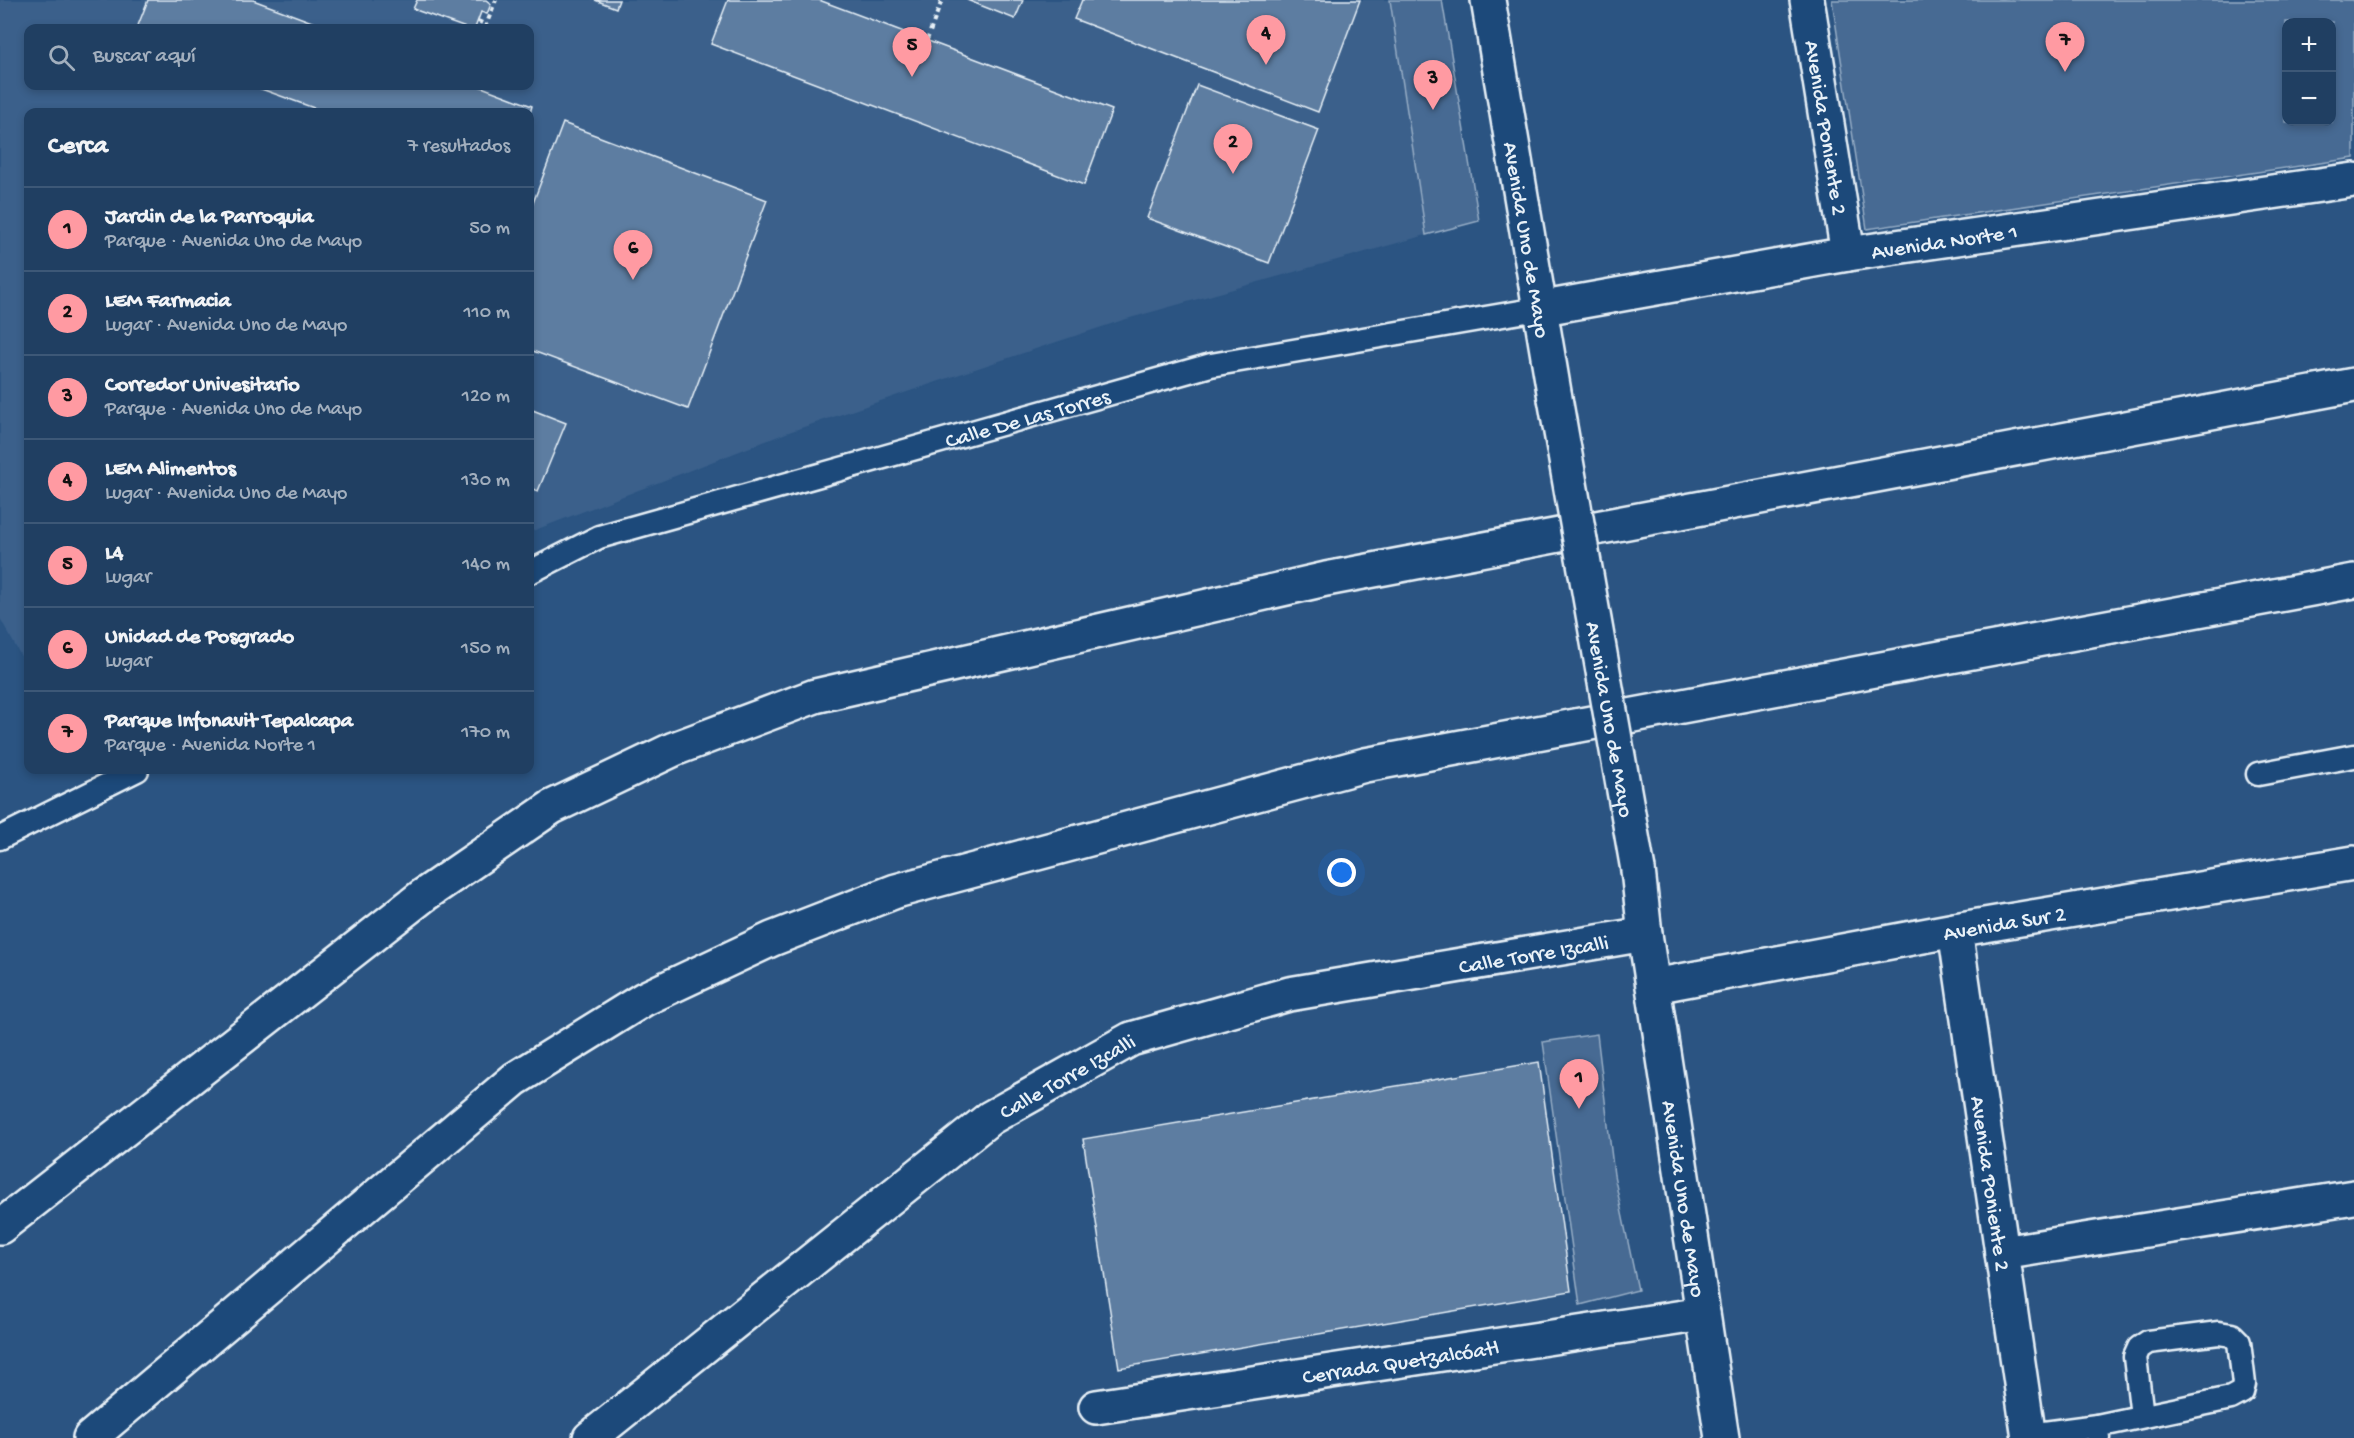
<!DOCTYPE html>
<html lang="es">
<meta charset="utf-8">
<style>
:root{--surface:#203f62;--page:#284668;--text:#f1f3f6;--muted:#a2afbe;--line:#3d5877;--accent:#ff9aa2}
body{margin:0;font-family:"Gochi Hand",sans-serif;background:var(--page);color:var(--text)}
.controls{position:absolute;right:18px;top:18px;display:grid;overflow:hidden;border-radius:12px;box-shadow:0 3px 9px #0003}
.controls button{width:54px;height:54px;display:grid;place-items:center;padding:0;border:0;border-bottom:2px solid var(--line);background:var(--surface);color:var(--text);font:30px sans-serif}
.you{position:absolute;left:1342px;top:873px;width:21px;height:21px;margin:-15px;border:4px solid #fff;border-radius:50%;background:#1a73e8;box-shadow:0 0 0 9px #1a73e833}
.badge{display:grid;place-items:center;width:39px;height:39px;border-radius:50%;background:var(--accent);color:#111;font-size:20px;font-weight:700}
.pin{position:absolute;translate:-50% -50px;filter:drop-shadow(0 2px 3px #0008)}
.pin::after{content:'';position:absolute;top:32px;width:21px;height:18px;background:inherit;clip-path:polygon(0 0,100% 0,50% 100%)}
.list{margin:0;padding:0;list-style:none}
h2{display:flex;justify-content:space-between;align-items:center;height:78px;margin:0;padding:0 24px;font-size:26px}
h2 small{font-size:20px;font-weight:400;color:var(--muted)}
.list li{display:grid;grid-template-columns:39px 1fr auto;gap:18px;align-items:center;box-sizing:border-box;height:84px;padding:0 24px;border-top:2px solid var(--line)}
.list b{display:block;font-size:22px;white-space:nowrap}
.list p{margin:0;font-size:20px;white-space:nowrap;color:var(--muted)}
.list em{font-size:20px;font-style:normal;color:var(--muted)}
.icon{flex:none;width:33px;height:33px;fill:none;stroke:currentColor;stroke-width:2;stroke-linecap:round;stroke-linejoin:round}
.map{position:relative;flex:none;width:2354px;height:1438px;overflow:hidden}
.search{position:absolute;background:var(--surface);box-shadow:0 3px 9px #0003;left:24px;top:24px;width:510px;height:66px;display:flex;align-items:center;gap:15px;box-sizing:border-box;padding:0 21px;border-radius:12px;color:var(--muted);font-size:22px}
.panel{position:absolute;background:var(--surface);box-shadow:0 3px 9px #0003;left:24px;top:108px;width:510px;height:666px;border-radius:12px}
.map>svg:first-child{display:block}
</style>
<div class="map">
<svg width="2354" height="1438" viewBox="0 0 2354 1438">
<rect width="100%" height="100%" fill="#2b5482"/>
<filter id="ink" filterUnits="userSpaceOnUse"><feTurbulence type="fractalNoise" baseFrequency=".0167" numOctaves="2"/><feDisplacementMap in="SourceGraphic" scale="12" xChannelSelector="R" yChannelSelector="G"/><feConvolveMatrix kernelMatrix="1 2 1 2 8 2 1 2 1" color-interpolation-filters="sRGB"/></filter>
<g filter="url(#ink)">
<path fill="#3a608b" fill-rule="evenodd" d="M0,0H1390L1426,235L1123,320L972,370L789,432L530,532V112H28V669L0,618ZM28,28H530V86H28Z"/>
<path fill="#476b93" stroke="#98aec6" stroke-width="1.5" fill-rule="evenodd" d="M1390,0H1442L1479,221L1426,235Z
M1832,0H2354V158L1867,229ZM2286,22H2332V122H2286Z
M1597,1034L1614,1175L1638,1290L1580,1305L1543,1042Z"/>
<path fill="#5d7da1" stroke="#e8f1f8" stroke-width="1.5" d="M148,0H253L328,28H137Z
M417,0H486L491,4L487,14L481,12L475,28H466L413,9Z
M595,0H619L616,8Z
M728,0H819L1112,110L1084,185L711,44Z
M967,0H1023L1015,19Z
M1082,0H1360L1318,112L1074,19Z
M1197,85L1319,130L1269,263L1147,218Z
M253,86H479L532,106L530,113L325,112Z
M563,123L767,200L688,409L530,350V211Z
M530,409L566,423L538,491L530,488Z
M1539,1062L1571,1291L1119,1368L1083,1139Z"/>
<g fill="none" stroke-linecap="round" stroke-linejoin="round">
<defs>
<g id="service">
<path id="s1" d="M530,572L599,537L1211,365L1538,309"/>
<path d="M2258,774L2354,756"/>
<path d="M0,838L137,770"/>
<path d="M2029,1435L2097,1426"/>
<path d="M2099,1438L2097,1426L2231,1398L2242,1392L2244,1384L2239,1342L2232,1335L2219,1333L2148,1342L2139,1348L2135,1357L2142,1416"/>
</g>
<g id="minor">
<path id="s2" d="M1807,0L1848,254"/>
<path id="s3" d="M1955,930L2029,1438"/>
<path id="s4" d="M1654,986L1955,930L2354,863"/>
<path d="M2002,1253L2354,1197"/>
<path id="s5" d="M1096,1407L1703,1314"/>
<path id="s6" d="M590,1438L990,1118L1131,1039L1289,994L1645,934"/>
</g>
<g id="secondary">
<path id="s7" d="M1488,0L1555,398"/>
<path id="s8" d="M1538,309L1848,254L2354,180"/>
<path id="s9" d="M1638,870L1645,934L1722,1438"/>
</g>
<path id="motorway" d="M0,1227L424,895L552,807L674,749L815,696L1326,579L2354,385
M90,1438L515,1079L644,999L772,939L896,891L1365,765L2354,581"/>
</defs>
<use href="#service" stroke="#e8f1f8" stroke-width="27"/>
<use href="#minor" stroke="#e8f1f8" stroke-width="38"/>
<use href="#secondary" stroke="#e8f1f8" stroke-width="38"/>
<use href="#motorway" stroke="#e8f1f8" stroke-width="38"/>
<path stroke="#e8f1f8" stroke-width="4" stroke-dasharray="4.5 4.5" stroke-linecap="butt" d="M478,21L487,25
M485,28L496,0
M927,40L942,0"/>
<use href="#service" stroke="#1f4a7a" stroke-width="22"/>
<use href="#minor" stroke="#1f4a7a" stroke-width="33"/>
<use href="#secondary" stroke="#1f4a7a" stroke-width="33"/>
<use href="#motorway" stroke="#1f4a7a" stroke-width="33"/>
<defs>
<g id="secondary-bridge">
<path id="s10" d="M1555,398L1638,870"/>
</g>
</defs>
<use href="#secondary-bridge" stroke="#e8f1f8" stroke-width="38" stroke-linecap="butt"/>
<use href="#secondary-bridge" stroke="#1f4a7a" stroke-width="33"/>
</g>
</g>
<g text-anchor="middle" stroke-width="6" stroke-linejoin="round" paint-order="stroke">
<g font-size="22" fill="#e8f1f8" stroke="#1f4a7a">
<text dy="8" stroke="none"><textPath href="#s2" startOffset="129">Avenida Poniente 2</textPath></text>
<text dy="8" stroke="none"><textPath href="#s7" startOffset="243">Avenida Uno de Mayo</textPath></text>
<text dy="8" stroke="none"><textPath href="#s8" startOffset="412">Avenida Norte 1</textPath></text>
<text dy="8" stroke="none"><textPath href="#s1" startOffset="522">Calle De Las Torres</textPath></text>
<text dy="8" stroke="none"><textPath href="#s10" startOffset="326">Avenida Uno de Mayo</textPath></text>
<text dy="8" stroke="none"><textPath href="#s4" startOffset="356">Avenida Sur 2</textPath></text>
<text dy="8" stroke="none"><textPath href="#s6" startOffset="1086">Calle Torre Izcalli</textPath></text>
<text dy="8" stroke="none"><textPath href="#s6" startOffset="600">Calle Torre Izcalli</textPath></text>
<text dy="8" stroke="none"><textPath href="#s3" startOffset="256">Avenida Poniente 2</textPath></text>
<text dy="8" stroke="none"><textPath href="#s9" startOffset="332">Avenida Uno de Mayo</textPath></text>
<text dy="8" stroke="none"><textPath href="#s5" startOffset="308">Cerrada Quetzalcóatl</textPath></text>
</g>
</g>
</svg>
<div class="controls">
<button>+</button>
<button>−</button>
</div>
<div class="you"></div>
<div class="pin badge" style="left:1579px;top:1109px">1</div>
<div class="pin badge" style="left:1233px;top:174px">2</div>
<div class="pin badge" style="left:1433px;top:110px">3</div>
<div class="pin badge" style="left:1266px;top:65px">4</div>
<div class="pin badge" style="left:912px;top:77px">5</div>
<div class="pin badge" style="left:633px;top:280px">6</div>
<div class="pin badge" style="left:2065px;top:72px">7</div>
<div class="search"><svg class="icon" aria-label="search" viewBox="0 0 24 24"><circle cx="10" cy="10" r="6"/><path d="M15 15l6 6"/></svg>Buscar aquí</div>
<section class="panel">
<h2>Cerca<small>7 resultados</small></h2>
<ul class="list">
<li><span class="badge">1</span><div><b>Jardin de la Parroquia</b><p>Parque · Avenida Uno de Mayo</p></div><em>50 m</em></li>
<li><span class="badge">2</span><div><b>LEM Farmacia</b><p>Lugar · Avenida Uno de Mayo</p></div><em>110 m</em></li>
<li><span class="badge">3</span><div><b>Corredor Univesitario</b><p>Parque · Avenida Uno de Mayo</p></div><em>120 m</em></li>
<li><span class="badge">4</span><div><b>LEM Alimentos</b><p>Lugar · Avenida Uno de Mayo</p></div><em>130 m</em></li>
<li><span class="badge">5</span><div><b>L4</b><p>Lugar</p></div><em>140 m</em></li>
<li><span class="badge">6</span><div><b>Unidad de Posgrado</b><p>Lugar</p></div><em>150 m</em></li>
<li><span class="badge">7</span><div><b>Parque Infonavit Tepalcapa</b><p>Parque · Avenida Norte 1</p></div><em>170 m</em></li>
</ul>
</section>
</div>
